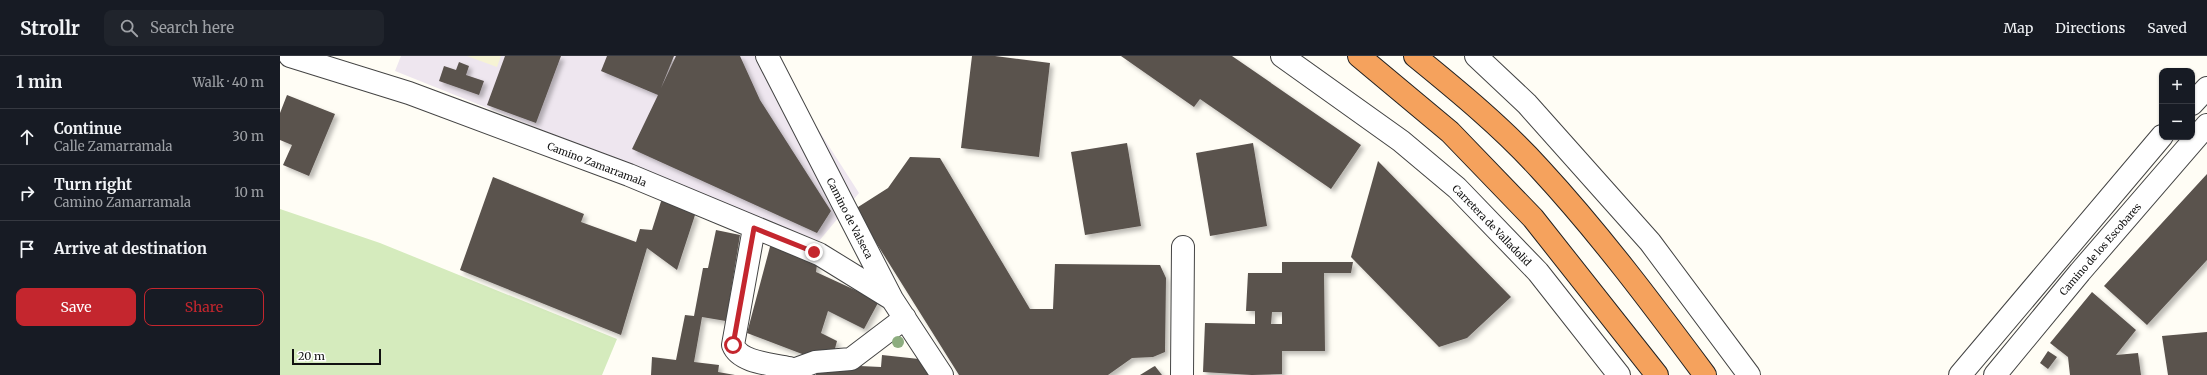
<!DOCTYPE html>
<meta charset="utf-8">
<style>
:root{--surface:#171b24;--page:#20242c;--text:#f1f3f6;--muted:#9ea1a6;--line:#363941;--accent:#c4262e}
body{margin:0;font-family:Merriweather,serif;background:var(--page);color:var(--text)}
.controls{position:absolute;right:12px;top:12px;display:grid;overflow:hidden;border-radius:8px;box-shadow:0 1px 3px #0004}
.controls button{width:36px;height:36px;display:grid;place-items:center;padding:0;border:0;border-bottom:1px solid var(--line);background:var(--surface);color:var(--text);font:20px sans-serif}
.scale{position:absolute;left:12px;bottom:10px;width:89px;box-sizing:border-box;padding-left:4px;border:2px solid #111;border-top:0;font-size:11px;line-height:14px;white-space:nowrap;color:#111;-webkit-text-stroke:3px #fff;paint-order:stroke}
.stop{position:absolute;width:12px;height:12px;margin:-9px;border:3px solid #c4262e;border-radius:50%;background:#fff}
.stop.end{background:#c4262e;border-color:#fff;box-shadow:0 1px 4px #0008}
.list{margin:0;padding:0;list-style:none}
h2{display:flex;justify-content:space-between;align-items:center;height:52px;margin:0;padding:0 16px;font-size:17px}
h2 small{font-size:13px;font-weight:400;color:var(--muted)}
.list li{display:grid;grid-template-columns:26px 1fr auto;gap:12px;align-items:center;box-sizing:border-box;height:56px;padding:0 16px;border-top:1px solid var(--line)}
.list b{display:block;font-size:15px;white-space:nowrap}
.list p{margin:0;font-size:13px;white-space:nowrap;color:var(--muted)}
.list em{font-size:13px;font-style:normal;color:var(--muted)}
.actions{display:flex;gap:8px;padding:12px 16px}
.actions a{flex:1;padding:9px 0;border:1px solid var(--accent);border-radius:8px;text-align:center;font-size:14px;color:var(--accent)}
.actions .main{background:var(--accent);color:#fff}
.icon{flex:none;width:22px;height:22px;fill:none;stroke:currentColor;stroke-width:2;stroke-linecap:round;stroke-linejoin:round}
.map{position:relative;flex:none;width:1927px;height:319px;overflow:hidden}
header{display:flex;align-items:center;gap:24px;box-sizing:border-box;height:56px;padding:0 20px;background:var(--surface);border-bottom:1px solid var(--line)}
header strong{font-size:19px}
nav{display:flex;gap:22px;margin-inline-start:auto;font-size:14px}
.search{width:280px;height:36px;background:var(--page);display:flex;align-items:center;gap:10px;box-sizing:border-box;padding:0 14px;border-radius:8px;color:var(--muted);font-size:15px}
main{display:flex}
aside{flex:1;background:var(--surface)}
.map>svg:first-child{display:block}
</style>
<header>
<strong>Strollr</strong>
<div class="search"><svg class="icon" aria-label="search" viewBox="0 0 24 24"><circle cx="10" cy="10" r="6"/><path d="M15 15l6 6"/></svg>Search here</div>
<nav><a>Map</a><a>Directions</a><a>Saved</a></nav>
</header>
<main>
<aside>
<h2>1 min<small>Walk · 40 m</small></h2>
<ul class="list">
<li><svg class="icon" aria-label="ahead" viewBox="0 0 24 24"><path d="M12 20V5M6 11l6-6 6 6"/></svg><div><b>Continue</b><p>Calle Zamarramala</p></div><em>30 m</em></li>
<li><svg class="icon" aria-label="right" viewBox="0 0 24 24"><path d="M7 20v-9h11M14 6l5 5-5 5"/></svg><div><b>Turn right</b><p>Camino Zamarramala</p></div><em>10 m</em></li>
<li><svg class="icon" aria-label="arrive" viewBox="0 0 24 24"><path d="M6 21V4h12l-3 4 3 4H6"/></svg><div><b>Arrive at destination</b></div></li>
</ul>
<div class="actions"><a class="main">Save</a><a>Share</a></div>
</aside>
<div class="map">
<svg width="1927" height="319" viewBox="0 0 1927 319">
<defs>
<filter id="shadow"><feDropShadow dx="3.5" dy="3.5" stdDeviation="2" flood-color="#0004"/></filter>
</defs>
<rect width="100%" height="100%" fill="#fffdf5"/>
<path fill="#eee6ef" d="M121,0H491L579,137L539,185L115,15Z"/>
<path fill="#f6f3d4" d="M187,0H221L217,11Z"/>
<path fill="#d5ebbd" d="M0,153L100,187L337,283L322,319H0Z"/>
<path fill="#5a524d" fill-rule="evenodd" filter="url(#shadow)" d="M225,0H281L256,67L207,49Z
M327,0H394L381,32L396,0H460L480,44L551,155L537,177L352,93L378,39L321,15Z
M692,0H715L770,7L759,101L681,92Z
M841,0H952L1081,89L1051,133L920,43L914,51Z
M179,6L189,10L186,19L204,25L199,39L159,25L164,10L176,14Z
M7,39L55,58L29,120L3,109L12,89L0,84V57Z
M847,87L861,170L805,179L791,96Z
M973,87L987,170L930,180L916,97Z
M630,101L660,102L750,253H773L775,208L880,209L886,222L885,296L873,301L852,302L828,319H679L575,153L608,132Z
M1098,105L1231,241L1187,282L1159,291L1071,201Z
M1927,118V204L1867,269L1824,230Z
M213,121L304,158L301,166L356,186L360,173L372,174L384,136L415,159L397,214L367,192L341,279L180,214Z
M436,174L460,179L446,265L422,261L414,306L439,309L438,316L455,319H371L372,301L396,304L405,259L414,260L423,212H428Z
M491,187L538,201L536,216L599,245L584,273L548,255L541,277L557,285L553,300L530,301L467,277Z
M1002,206H1073L1071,217H1044L1045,295H1002V318L972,319L923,316L925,267L975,268V255H966L968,217H1002ZM992,256H1002V268H991Z
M1812,236L1856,274L1836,299L1858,297L1861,319H1790L1788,301L1770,287Z
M1927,276V319H1888L1882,280Z
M1768,295L1777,301L1768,313L1760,307Z
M602,299L639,303L648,314V319H536V308L601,311Z
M875,310L882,319H860L873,311Z"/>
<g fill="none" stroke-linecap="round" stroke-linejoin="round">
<defs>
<path id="minor" d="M10,0L129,37L349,119L539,198L612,243
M487,0L612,243L662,319
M1002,0L1121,85L1177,132L1258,216L1339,319
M1196,0L1247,48L1370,186L1469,319
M1912,48L1927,32
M474,172L453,289C460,307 492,308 509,312L514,315L516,319
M513,314L535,306L571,303L625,262
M902,319L903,191
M1680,319L1882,80
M1715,319L1800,216L1927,69"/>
<path id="highway" d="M1079,0L1170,76L1253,162L1377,319
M1135,0C1178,35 1223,72 1260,113C1320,178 1373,249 1425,319"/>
</defs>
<use href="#minor" stroke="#444" stroke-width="24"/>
<use href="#highway" stroke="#222" stroke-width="24"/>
<use href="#minor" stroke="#fff" stroke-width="22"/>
<use href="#highway" stroke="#f5a25d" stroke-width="22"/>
</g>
<circle fill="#8dad7f" cx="618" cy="286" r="6"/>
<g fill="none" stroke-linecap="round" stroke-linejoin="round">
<path stroke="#c4262e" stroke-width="5" d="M453,289L474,172L534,196"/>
</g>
<g text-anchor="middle" stroke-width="4" stroke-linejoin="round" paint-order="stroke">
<g font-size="10" fill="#111" stroke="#fff">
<text transform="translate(317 108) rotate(21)" y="4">Camino Zamarramala</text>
<text transform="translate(570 162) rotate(63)" y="4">Camino de Valseca</text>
<text transform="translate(1212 169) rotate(46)" y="4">Carretera de Valladolid</text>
<text transform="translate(1820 193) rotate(-49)" y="4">Camino de los Escobares</text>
</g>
</g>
</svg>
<div class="controls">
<button>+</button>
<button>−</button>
</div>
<div class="scale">20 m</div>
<div class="stop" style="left:453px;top:289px"></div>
<div class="stop end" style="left:534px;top:196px"></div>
</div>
</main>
